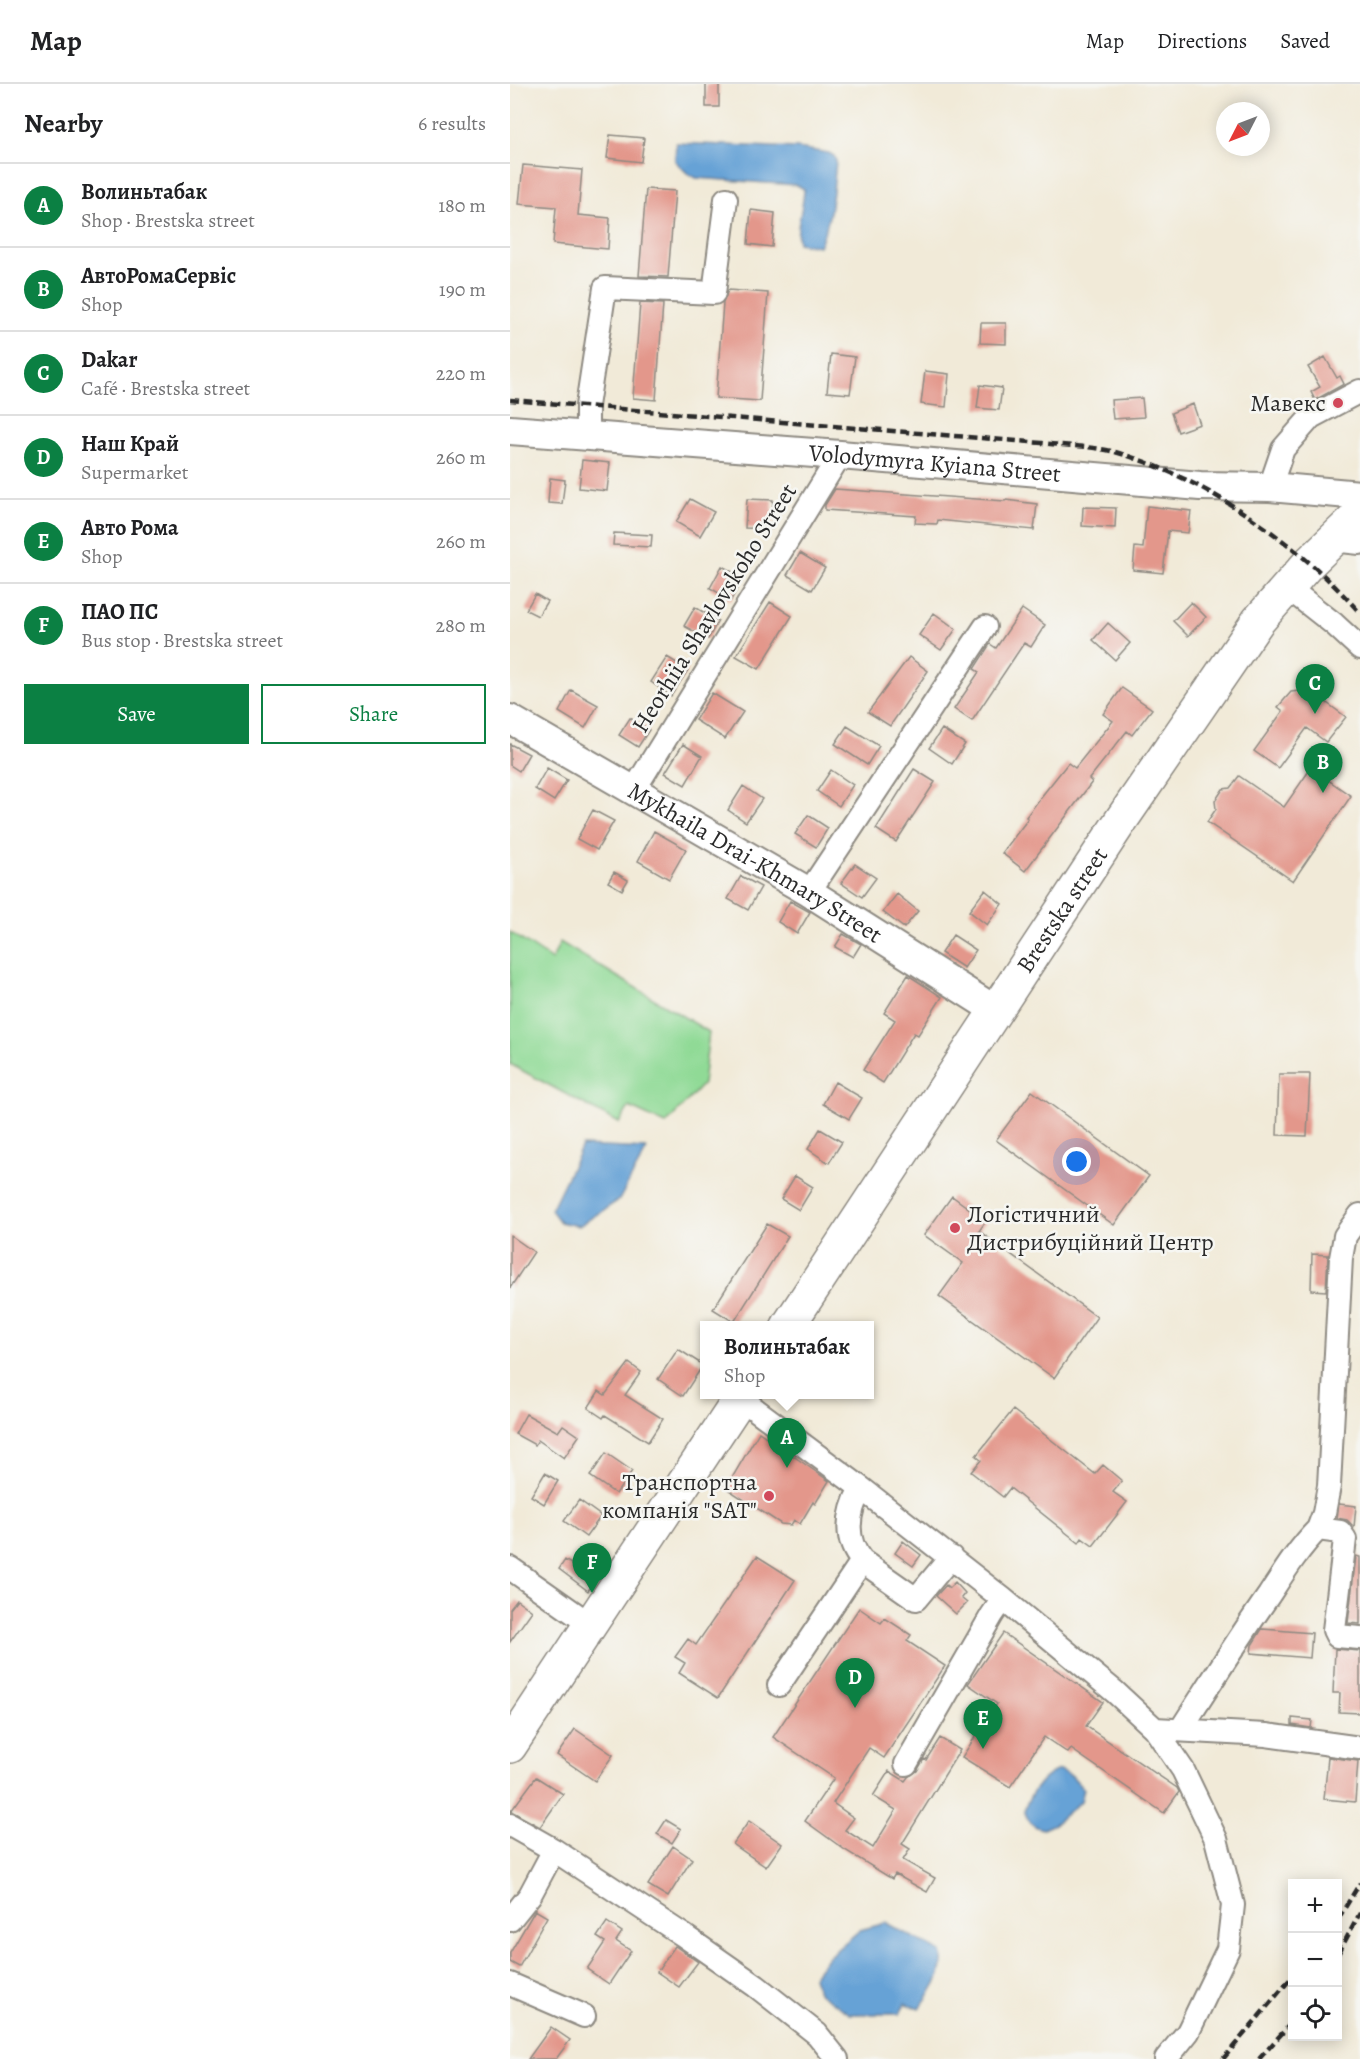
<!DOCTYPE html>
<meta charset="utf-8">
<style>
:root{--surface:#fff;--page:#f2f2f2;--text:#202124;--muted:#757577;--line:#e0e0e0;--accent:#0b8043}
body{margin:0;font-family:Alegreya,serif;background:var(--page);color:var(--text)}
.controls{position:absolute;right:18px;bottom:18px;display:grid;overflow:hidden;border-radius:0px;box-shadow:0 3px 15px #0003}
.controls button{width:54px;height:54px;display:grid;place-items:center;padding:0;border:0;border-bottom:2px solid var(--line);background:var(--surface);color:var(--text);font:30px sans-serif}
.compass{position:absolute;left:706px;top:18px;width:54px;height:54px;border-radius:50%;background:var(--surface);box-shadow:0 3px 15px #0003;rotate:228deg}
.you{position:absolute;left:567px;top:1078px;width:21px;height:21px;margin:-15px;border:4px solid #fff;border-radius:50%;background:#1a73e8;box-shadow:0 0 0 9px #1a73e833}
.badge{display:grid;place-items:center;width:39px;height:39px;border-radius:50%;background:var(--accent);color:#fff;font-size:20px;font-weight:700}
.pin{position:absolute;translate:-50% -50px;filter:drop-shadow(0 2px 3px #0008)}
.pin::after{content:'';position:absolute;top:32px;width:21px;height:18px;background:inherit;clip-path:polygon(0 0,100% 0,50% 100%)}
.popup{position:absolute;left:190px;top:1237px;width:174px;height:78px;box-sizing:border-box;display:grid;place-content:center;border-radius:0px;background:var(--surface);filter:drop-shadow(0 2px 4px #0005);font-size:20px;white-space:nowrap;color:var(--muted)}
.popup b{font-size:22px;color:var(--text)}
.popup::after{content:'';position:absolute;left:50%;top:100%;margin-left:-12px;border:12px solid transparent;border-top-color:var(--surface)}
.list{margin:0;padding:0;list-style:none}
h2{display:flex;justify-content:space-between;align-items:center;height:78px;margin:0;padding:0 24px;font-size:26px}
h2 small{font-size:20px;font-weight:400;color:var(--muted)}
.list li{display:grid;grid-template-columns:39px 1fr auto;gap:18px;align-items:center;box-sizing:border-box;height:84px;padding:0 24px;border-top:2px solid var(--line)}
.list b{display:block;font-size:22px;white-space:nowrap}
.list p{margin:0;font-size:20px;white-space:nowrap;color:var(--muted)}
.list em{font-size:20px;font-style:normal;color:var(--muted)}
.actions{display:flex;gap:12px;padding:18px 24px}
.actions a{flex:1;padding:14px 0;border:2px solid var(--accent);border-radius:0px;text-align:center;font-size:21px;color:var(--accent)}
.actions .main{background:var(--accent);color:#fff}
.icon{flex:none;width:33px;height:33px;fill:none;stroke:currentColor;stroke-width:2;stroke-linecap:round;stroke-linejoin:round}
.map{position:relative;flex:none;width:850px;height:1975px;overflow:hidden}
header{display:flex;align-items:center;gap:36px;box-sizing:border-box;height:84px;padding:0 30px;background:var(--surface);border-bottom:2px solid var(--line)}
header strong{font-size:28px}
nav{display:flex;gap:33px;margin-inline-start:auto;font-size:21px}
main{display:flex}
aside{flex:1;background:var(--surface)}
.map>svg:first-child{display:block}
</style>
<header>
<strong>Map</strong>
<nav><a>Map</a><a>Directions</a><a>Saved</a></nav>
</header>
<main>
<aside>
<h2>Nearby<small>6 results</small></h2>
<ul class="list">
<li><span class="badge">A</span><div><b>Волиньтабак</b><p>Shop · Brestska street</p></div><em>180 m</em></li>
<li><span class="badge">B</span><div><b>АвтоРомаСервіс</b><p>Shop</p></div><em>190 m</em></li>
<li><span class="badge">C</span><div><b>Dakar</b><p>Café · Brestska street</p></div><em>220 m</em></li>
<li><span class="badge">D</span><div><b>Наш Край</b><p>Supermarket</p></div><em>260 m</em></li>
<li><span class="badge">E</span><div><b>Авто Рома</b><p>Shop</p></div><em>260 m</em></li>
<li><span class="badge">F</span><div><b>ПАО ПС</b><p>Bus stop · Brestska street</p></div><em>280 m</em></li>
</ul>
<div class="actions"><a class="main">Save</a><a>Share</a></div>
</aside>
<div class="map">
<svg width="850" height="1975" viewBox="0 0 850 1975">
<rect width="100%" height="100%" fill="#f6f6f2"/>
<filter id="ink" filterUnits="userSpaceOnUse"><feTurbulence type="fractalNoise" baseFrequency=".0167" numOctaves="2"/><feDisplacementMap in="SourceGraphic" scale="12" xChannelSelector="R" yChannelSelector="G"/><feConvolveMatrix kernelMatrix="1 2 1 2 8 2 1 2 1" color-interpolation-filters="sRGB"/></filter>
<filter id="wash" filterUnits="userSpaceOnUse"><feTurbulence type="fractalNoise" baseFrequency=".008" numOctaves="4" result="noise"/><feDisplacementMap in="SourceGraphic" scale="24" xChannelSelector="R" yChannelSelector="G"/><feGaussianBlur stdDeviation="1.35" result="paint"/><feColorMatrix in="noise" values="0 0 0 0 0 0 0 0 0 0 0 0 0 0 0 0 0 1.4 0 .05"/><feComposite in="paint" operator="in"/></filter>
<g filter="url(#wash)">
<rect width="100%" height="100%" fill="#f1ead8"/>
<path fill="#90da96" stroke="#5e8260" stroke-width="1.5" d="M0,848L42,876L50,858L199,948L193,1000L156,1040L119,1023L109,1039L0,980Z"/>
<path fill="#66a2d6" stroke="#486680" stroke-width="1.5" d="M166,59L287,64L319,69L324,72L326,77C323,107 322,135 309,162L288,159C285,142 294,123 294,105L287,101L186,94L177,89L165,77Z
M72,1062L137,1065L109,1116L69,1142L50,1138L41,1126Z
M549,1686L561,1691L574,1705L571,1717L544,1740L533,1745C521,1742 518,1737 514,1726C521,1709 531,1692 549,1686Z
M376,1839L431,1868C437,1889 421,1908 409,1925L395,1919L390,1930H340L308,1908L303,1893L318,1873L350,1846Z"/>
<g id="blocks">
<path fill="#e3978b" d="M196,0H209V23H196Z
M100,51L134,54L131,78L97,74Z
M13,81L72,86L68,131L100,134L98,165L43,160L46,123L9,120Z
M136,105L165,107L158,193L129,192Z
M241,126L265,129L262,163L238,160Z
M218,206L258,209L250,317L206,314L213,219Z
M130,219L153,220L146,316L123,314Z
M471,239H496V260L470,259Z
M321,270L345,273L340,310L317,308Z
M815,273L827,294L830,292L834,300L805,316L801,308L810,303L798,283Z
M415,287L439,290L436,323L411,320Z
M470,301L492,304L489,326L467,324Z
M632,314L634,333L603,335L601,316Z
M683,320L690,340L668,348L661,329Z
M72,376L100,379L97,407L69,404Z
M40,394L55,396L52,420L38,419Z
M325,405L495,417L496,416L527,420L524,446L428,436L427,440L405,439L406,432L315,426V421Z
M180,415L204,428L190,452L166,438Z
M237,415L263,416L262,445L235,444Z
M637,422L681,427L678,449L658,447L653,489L623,486L625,463L633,464Z
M573,423L606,424L605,444L572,442Z
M104,449L142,451L141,463L103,461Z
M290,469L315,484L302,506L277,491Z
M212,482L233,494L221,516L200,504Z
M25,510L37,517L28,532L16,526Z
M260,518L282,532L249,585L226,572Z
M681,518L696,533L678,552L663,537Z
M185,523L208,537L198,555L174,542Z
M512,525L535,541L521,563L514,559L462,637L444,625L469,588L464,585L480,560L486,564Z
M424,529L446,545L431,566L409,551Z
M598,539L620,559L605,576L583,556Z
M157,573L178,586L161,612L141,598Z
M399,573L418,587L380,642L358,628Z
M612,604L642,625L622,651L617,647L579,695L582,698L515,787L492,769L518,735L516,733L531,713L558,679L565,684L603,637L593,630Z
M61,606L88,621L75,644L49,628Z
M799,606L836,633L816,658L797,644L768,684L744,667L773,627L768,623L781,608Z
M202,609L233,628L215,655L185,636Z
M120,634L139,646L128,663L109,651Z
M337,642L369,662L357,681L325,660Z
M432,645L455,660L442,680L419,664Z
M0,660L19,670L9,687L0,681Z
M173,660L192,672L175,701L155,689Z
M37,684L57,696L44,717L25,705Z
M801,684L841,712L783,797L697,738L706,725L705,717L713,705L720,704L729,692L774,723Z
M404,685L425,698L386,758L366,745Z
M321,686L343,701L329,722L307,707Z
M233,702L252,715L236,738L218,726Z
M83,726L104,737L87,766L67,755Z
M298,731L318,744L306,763L285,750Z
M144,747L176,765L159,795L128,777Z
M345,780L366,794L352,813L331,799Z
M104,788L118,796L112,806L98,798Z
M231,792L251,803L238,826L218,815Z
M475,806L492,820L477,841L459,827Z
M387,810L408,827L394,844L373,828Z
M280,817L300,828L287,850L268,838Z
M333,850L351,860L343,873L325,863Z
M443,851L466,866L454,884L431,869Z
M398,891L432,913L408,951L404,949L373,999L353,986L385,936L374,929Z
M769,990H800L797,1052L767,1051Z
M325,998L352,1014L339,1035L313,1020Z
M522,1007L639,1092L604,1141L486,1056Z
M310,1045L332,1058L319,1079L298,1065Z
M285,1092L303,1103L289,1126L271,1115Z
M442,1112L476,1137L469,1147L587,1233L544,1294L429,1212L453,1179L414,1151Z
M257,1140L278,1152L224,1238L203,1225Z
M0,1151L24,1168L0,1204Z
M802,1170L818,1171L816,1207L801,1206Z
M168,1265L193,1281L173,1312L148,1295Z
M119,1279L131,1288L115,1311L153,1335L138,1358L95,1331L93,1334L78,1324L89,1307L95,1311Z
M503,1326L585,1390L593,1381L612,1397L603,1408L617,1418L583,1462L572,1454L569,1459L500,1404L493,1413L461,1388L471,1376L466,1372Z
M16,1330L48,1348L53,1341L69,1352L54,1374L28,1356L25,1361L5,1350Z
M249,1348L319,1397L305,1420L303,1418L290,1440L284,1436L281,1441L271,1440L216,1404Z
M96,1369L122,1387L106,1410L80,1392Z
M35,1389L48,1397L34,1420L21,1412Z
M69,1416L91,1432L76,1453L54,1437Z
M829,1420L846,1422L844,1443L837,1436L827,1434Z
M393,1457L411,1471L403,1482L385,1469Z
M247,1472L285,1496L208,1614L169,1589L175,1579L165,1573L178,1555L186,1561Z
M846,1472L850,1473V1540L838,1539Z
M55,1476L85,1497L78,1507L49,1485Z
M445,1498L455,1509L451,1514L457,1519L446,1530L426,1512L436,1501L439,1504Z
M7,1516L22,1527L0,1558V1525Z
M349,1524L371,1539L375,1534L401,1551L397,1557L435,1582L374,1674L359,1664L323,1719L344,1734L335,1746L363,1764L386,1726L363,1712L379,1687L395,1697L398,1693L407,1687L414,1675L416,1676L430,1654L450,1666L392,1760L400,1765L393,1776L425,1794L417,1808L385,1790L382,1795L335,1766L295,1737L324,1694L263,1653Z
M752,1545L802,1549L800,1574L741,1569L742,1561Z
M493,1549L593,1618L576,1642L667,1704L669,1708L654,1729L561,1665L558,1669L534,1653L500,1703L452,1673L487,1620L458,1600Z
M825,1565L850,1567V1629L829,1628L830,1609H823Z
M782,1634L802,1636L801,1644L782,1641Z
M65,1645L103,1671L85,1697L47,1671Z
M818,1673L848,1677L845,1718L814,1715Z
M26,1693L53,1710L30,1743L1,1727Z
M156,1736L171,1745L162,1759L147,1750Z
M239,1737L272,1760L256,1783L223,1760Z
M163,1762L182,1775L158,1813L138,1801Z
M25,1826L37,1833L9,1883L0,1878V1869Z
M97,1838L112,1848L106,1857L121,1867L99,1900L77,1885L95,1858L87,1853Z
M165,1862L188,1878L169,1903L147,1888Z
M41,1943L60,1956L46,1975H18Z"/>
</g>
</g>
<g filter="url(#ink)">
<use href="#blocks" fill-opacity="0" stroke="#8e8a82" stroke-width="1.5"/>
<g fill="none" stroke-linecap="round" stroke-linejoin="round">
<defs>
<path id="minor" d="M77,351V322L95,204L204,209L216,115
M760,403L773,365L801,333L850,307
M822,456L850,459
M777,503L824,540L850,564
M124,706L330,371
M299,808L475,543
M850,1131L835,1152L831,1174L819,1402L814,1429L808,1445L830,1448L835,1455L824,1546L827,1552L850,1554
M230,1314L351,1404C338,1428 333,1454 352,1477L269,1601
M351,1404L493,1515L605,1608L645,1645L756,1651L850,1664
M352,1477L406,1515L441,1473
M0,1484L81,1541
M645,1645L673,1686L706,1755L723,1821L718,1865L678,1948L656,1975
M671,1645C700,1600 728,1555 759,1511C774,1488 789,1464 808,1445
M396,1680L482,1531L493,1515
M0,1741L44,1766L173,1851L246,1902L307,1950L327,1975
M0,1836L20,1811L44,1766
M0,1900L74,1932"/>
<g id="major">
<path id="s1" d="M0,346L330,371L690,402L760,403L850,411"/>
<path id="s2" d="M0,635L299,808L485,926"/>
</g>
<g id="highway">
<path id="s3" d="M278,1242L612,735L748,537L799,479L850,430"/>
<path d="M0,1662L233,1310"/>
</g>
</defs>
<use href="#minor" stroke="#8e8a82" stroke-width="26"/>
<use href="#major" stroke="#8e8a82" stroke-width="32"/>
<use href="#highway" stroke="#8e8a82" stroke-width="36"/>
<use href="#minor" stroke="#fff" stroke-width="22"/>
<use href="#major" stroke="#fff" stroke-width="28"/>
<use href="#highway" stroke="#fff" stroke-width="33"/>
<path stroke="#2b2b2b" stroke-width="4.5" stroke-dasharray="9 4.5" stroke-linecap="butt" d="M0,316L532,359C556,362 582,362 605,368C694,393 790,460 850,529
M828,1835L850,1799
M828,1870L850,1829
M713,1975L782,1893
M749,1975L782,1938"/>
</g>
</g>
<g fill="#d1495b" stroke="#f6f6f2" stroke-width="2">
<circle cx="828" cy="319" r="6"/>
<circle cx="445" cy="1144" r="6"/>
<circle cx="259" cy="1412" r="6"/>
</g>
<g text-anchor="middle" stroke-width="5" stroke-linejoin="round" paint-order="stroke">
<g font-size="24" fill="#2b2b2b" stroke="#f6f6f2" text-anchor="end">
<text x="816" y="327">Мавекс</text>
<text x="457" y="1138" text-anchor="start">Логістичний<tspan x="457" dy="28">Дистрибуційний Центр</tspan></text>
<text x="247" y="1406">Транспортна<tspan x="247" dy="28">компанія "SAT"</tspan></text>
</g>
<g font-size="24" fill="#2b2b2b" stroke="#f6f6f2">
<text dy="8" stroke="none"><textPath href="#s1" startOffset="426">Volodymyra Kyiana Street</textPath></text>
<text transform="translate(204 524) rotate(-58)" y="8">Heorhiia Shavlovskoho Street</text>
<text dy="8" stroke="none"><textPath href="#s2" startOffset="284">Mykhaila Drai-Khmary Street</textPath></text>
<text dy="8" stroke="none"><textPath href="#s3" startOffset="498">Brestska street</textPath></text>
</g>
</g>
</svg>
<div class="controls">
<button>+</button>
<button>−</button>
<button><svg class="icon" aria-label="locate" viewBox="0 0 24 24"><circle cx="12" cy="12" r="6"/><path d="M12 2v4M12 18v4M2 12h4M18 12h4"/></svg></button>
</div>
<svg class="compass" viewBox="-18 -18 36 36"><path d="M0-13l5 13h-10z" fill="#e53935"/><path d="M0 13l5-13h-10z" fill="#757577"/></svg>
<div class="you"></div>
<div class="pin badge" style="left:277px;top:1384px">A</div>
<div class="popup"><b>Волиньтабак</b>Shop</div>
<div class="pin badge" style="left:813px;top:709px">B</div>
<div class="pin badge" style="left:805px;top:630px">C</div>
<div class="pin badge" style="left:345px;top:1624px">D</div>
<div class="pin badge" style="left:473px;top:1665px">E</div>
<div class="pin badge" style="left:82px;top:1509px">F</div>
</div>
</main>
